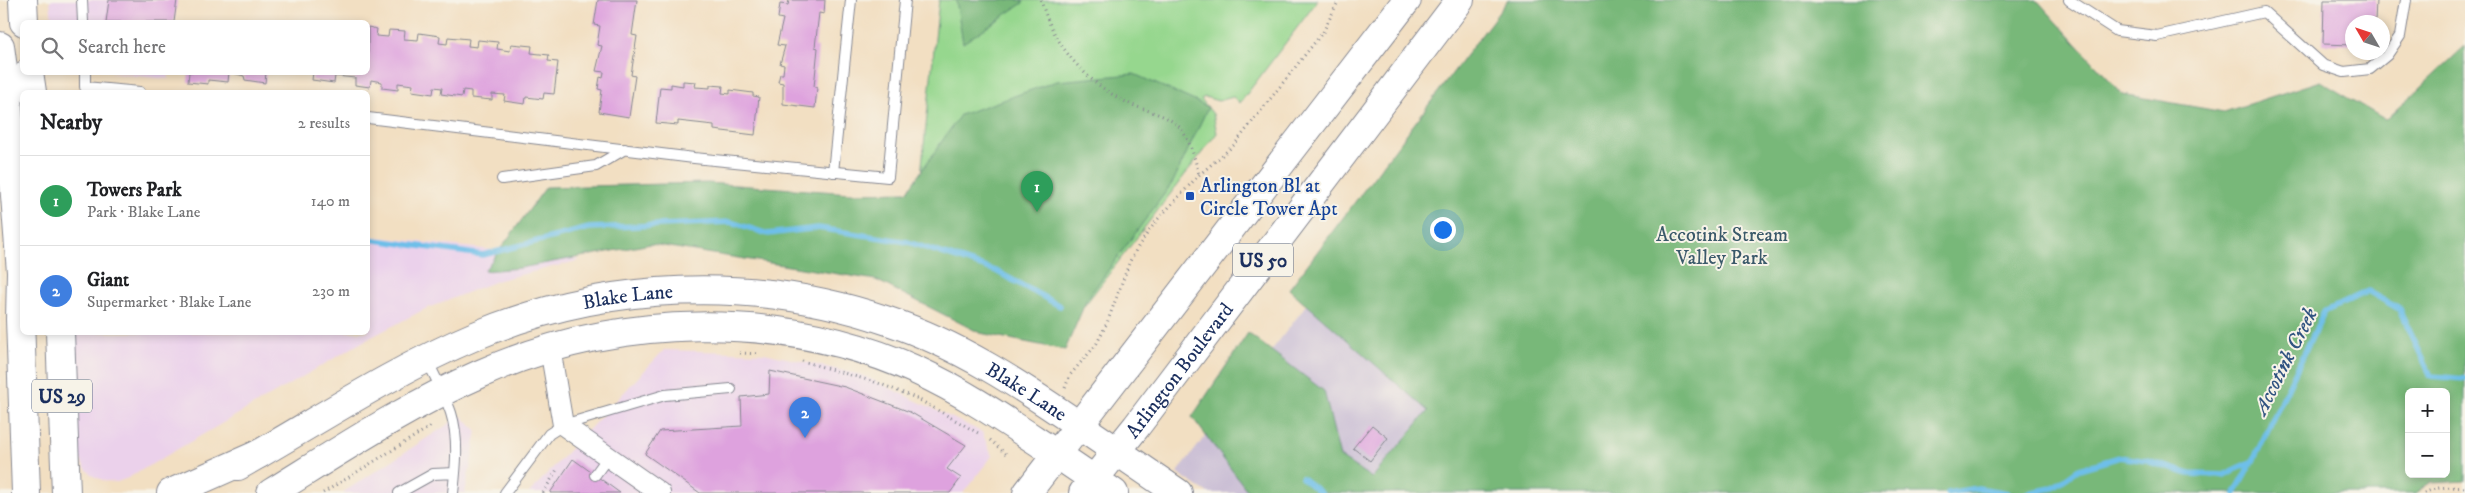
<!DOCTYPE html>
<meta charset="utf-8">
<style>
:root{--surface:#fff;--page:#f6f6f6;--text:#202124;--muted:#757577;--line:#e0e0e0;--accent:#1a73e8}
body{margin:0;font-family:"IM FELL DW Pica",serif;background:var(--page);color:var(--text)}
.controls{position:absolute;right:15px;bottom:15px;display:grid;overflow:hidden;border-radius:8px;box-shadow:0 2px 8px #0003}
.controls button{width:45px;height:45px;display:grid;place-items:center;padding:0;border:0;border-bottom:1px solid var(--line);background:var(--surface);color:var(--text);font:25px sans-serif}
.compass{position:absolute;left:2345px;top:15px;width:45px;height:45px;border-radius:50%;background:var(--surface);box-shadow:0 2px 8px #0003;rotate:309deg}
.you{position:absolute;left:1442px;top:229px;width:18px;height:18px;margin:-12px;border:4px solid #fff;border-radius:50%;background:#1a73e8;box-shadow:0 0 0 8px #1a73e833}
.badge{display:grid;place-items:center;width:32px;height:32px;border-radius:50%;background:var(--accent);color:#fff;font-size:16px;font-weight:700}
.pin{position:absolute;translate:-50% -41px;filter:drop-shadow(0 1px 2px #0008)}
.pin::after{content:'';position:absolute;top:26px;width:18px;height:15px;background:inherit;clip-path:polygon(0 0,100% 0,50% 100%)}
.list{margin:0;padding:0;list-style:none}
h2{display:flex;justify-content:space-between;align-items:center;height:65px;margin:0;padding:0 20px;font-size:21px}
h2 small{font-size:16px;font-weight:400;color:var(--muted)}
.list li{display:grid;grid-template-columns:32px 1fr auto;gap:15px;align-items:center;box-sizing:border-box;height:90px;padding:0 20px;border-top:1px solid var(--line)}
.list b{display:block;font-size:19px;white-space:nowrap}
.list p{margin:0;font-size:16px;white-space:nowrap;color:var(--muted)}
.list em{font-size:16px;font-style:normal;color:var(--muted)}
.icon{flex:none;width:28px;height:28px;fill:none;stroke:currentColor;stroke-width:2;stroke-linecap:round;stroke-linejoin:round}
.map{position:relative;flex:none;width:2465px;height:493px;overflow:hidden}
.search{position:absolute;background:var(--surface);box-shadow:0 2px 8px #0003;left:20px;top:20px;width:350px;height:55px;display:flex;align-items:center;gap:12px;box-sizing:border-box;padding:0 18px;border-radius:8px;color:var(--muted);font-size:19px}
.panel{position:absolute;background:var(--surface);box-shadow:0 2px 8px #0003;left:20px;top:90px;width:350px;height:245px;border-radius:8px}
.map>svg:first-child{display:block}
</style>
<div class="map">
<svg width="2465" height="493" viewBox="0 0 2465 493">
<rect width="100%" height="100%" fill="#f7f3e8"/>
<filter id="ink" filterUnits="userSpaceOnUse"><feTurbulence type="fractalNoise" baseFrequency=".02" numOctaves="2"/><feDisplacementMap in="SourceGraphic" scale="10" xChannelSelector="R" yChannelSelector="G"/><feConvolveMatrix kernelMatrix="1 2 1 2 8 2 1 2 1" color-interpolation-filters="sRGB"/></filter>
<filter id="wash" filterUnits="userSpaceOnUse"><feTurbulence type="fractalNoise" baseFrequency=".0096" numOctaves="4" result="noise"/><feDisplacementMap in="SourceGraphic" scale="20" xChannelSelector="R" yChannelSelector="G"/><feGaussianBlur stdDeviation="1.12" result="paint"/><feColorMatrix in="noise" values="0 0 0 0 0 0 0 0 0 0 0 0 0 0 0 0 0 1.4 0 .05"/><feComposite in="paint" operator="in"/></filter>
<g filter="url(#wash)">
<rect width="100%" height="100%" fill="#f2dfc2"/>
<path fill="#ebd1eb" d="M50,0H177L174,22H52Z
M107,73H169L168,79Z
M368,236L581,260L499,280L423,310L364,341L128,478L117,482L105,481L93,476L85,468L79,457L77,445L71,333L368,332Z
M664,350L764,353L862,375L982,432L992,456L963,493H529Z
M461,416L477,431L465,493H342Z"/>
<path fill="#cbbfd5" d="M1312,298L1453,407L1385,493H1208L1177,473Z"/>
<path fill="#96d78e" stroke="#588376" d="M939,0H1318L1240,103L1233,97L1218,101L1205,97L1201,99L1213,114L1217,133L1062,335L909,291Z"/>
<path fill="#78b879" stroke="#4a746c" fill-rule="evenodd" d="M956,0H1023V3L963,43Z
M1508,0H2037L2122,94L2224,112L2320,81L2386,120L2465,46V481L2430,483L2415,493H1249L1192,417L1248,333L1324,391L1340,457L1372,478L1428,411L1289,289ZM2409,392H2446V474H2409Z
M1134,74L1208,107L1173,182L1087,299L1065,350L980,333L876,280L651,244L520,268L484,271L546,187L707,183L851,193L907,192L960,115L1057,81Z"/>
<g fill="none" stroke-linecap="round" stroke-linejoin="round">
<path stroke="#6ebfe9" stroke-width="5.5" d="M368,239L483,255L589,228L731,222L768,234L818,228L908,242L996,271L1060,306
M1302,478L1321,493
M1947,493L1978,488L2008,493
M2027,493L2052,488L2079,469L2120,457L2147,461L2189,474L2224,475L2253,461L2324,312L2368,291L2399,309L2431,376L2465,379
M2235,493L2252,462"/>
</g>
<g id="blocks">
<path fill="#dea2de" d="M109,0H177L174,22H106Z
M598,0H637L632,35L637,36L631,75L635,76L629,117L599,112L602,90L598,89L600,77L603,78L604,72L596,71L602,46L597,45L600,26L594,25Z
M789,0H825L824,14L819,13L815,47L818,48L814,87H817L815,108L783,104V83L778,82L780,74H783L784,65L780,64L785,46L777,45L783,19L778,18L780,4L788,5Z
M2324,0H2376L2375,22H2352V45L2323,44Z
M368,27L377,29L376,36L388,37L389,30L405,31L404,39L418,40L419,33L440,36L439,43L447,44L448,37L469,39L468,46L477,47L478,40L498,42L497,49L510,51L511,44L532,46L531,53L549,55L548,61L558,62L554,94L544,93L543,99L526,97L525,104L504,101L505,95L492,94V100L471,98V91L463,90L462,97L441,94L442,88L434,87L433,94L412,91L413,85L398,83V90L382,88V82L371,80L370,87L355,85V78L335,76L334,83L312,80L313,72H368Z
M189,72H229L228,82L208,80V84L188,82Z
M229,72H266L265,83L245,80L244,76Z
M683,81L696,82L695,87L710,88V85L723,86L722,93L730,94V90L753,93V96L759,97L755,135L714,130V125L678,121V125L656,123L660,87L671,88V84L683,86Z
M770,371L845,387L910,412L966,445L947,469L961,478L950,493H700L645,454L660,431L742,426L741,397L769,394Z
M1372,425L1388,438L1370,461L1353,448Z
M573,459L620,493H550Z"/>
</g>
</g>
<g filter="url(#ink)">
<use href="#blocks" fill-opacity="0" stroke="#868790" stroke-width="1"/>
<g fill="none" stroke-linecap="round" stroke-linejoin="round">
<defs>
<path id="service" d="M82,0L83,22
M2069,0L2117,31L2157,36L2264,12L2323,65L2344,72L2370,69L2387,55L2400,36L2406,0
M85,72V87L140,92
M368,118L694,158L888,177L905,0
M833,172L851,0
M502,179L596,166L625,149
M427,360C435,377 445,395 451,413C459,438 456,467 453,493
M595,475L608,457
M399,493L433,474L455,473
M505,493L549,434L563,425L665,395L731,389"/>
<path id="minor" d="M550,348L563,425L660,493"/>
<g id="secondary">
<path id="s1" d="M238,466C316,422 392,371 475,336C604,281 755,275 888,321C958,344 1020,385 1080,426"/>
<path d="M271,493C339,451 407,406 480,374C616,313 782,309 918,371C968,394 1012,425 1058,455"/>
</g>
<g id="primary">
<path d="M23,0L24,22"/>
<path d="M0,46L8,107L21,272L20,319L26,493"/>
<path d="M29,72L32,92"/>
<path d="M60,332L66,493"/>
<path d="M1080,426L1178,493"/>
<path d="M1058,455L1114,493"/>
<path d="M171,493L259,454"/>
<path d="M1027,493L1407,0"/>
<path id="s2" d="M1083,493L1136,427L1460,0"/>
</g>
</defs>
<use href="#service" stroke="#868790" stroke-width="12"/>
<use href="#minor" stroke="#868790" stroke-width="22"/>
<use href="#secondary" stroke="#868790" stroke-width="30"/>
<use href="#primary" stroke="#868790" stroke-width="30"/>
<path stroke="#868790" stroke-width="3" stroke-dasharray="1 4" stroke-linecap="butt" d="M1041,0C1053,45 1087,84 1130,104C1146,111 1170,115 1181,129C1191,142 1195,160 1199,175
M740,353L759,354
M802,361L878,383L916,398L978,433
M1065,388L1070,375L1096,345L1107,323L1130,261L1139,245L1157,220L1199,175L1234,145L1323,32L1339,0
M990,440L1006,454
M323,493L433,425
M543,493L558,468
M2424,493C2438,486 2450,487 2465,488"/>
<use href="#service" stroke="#fff" stroke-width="10"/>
<use href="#minor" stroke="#fff" stroke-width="20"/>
<use href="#secondary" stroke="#fff" stroke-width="28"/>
<use href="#primary" stroke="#fff" stroke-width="28"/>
</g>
</g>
<rect fill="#1a4fb4" stroke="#f7f3e8" stroke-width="2" x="1185" y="191" width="10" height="10" rx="2.5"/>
<g text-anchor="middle" stroke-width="4" stroke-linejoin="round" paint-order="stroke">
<g fill="#f7f3e8" stroke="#5d6a87" stroke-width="1">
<rect x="1233" y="243.5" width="60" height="33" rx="4"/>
<rect x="32" y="379.5" width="60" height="33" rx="4"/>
</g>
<g font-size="19" font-weight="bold" fill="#1b2f5e">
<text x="1263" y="267">US 50</text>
<text x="62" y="403">US 29</text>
</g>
<g font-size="20" fill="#164399" stroke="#f7f3e8" text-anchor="start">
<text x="1200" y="192">Arlington Bl at<tspan x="1200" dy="23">Circle Tower Apt</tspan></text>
</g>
<g font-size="20" fill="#3a596a" stroke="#f7f3e8">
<text x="1722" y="241">Accotink Stream<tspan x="1722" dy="23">Valley Park</tspan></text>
</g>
<g font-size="20" fill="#1b2f5e" stroke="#f7f3e8">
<text dy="7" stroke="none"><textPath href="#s1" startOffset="429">Blake Lane</textPath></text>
<text dy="7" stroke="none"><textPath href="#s2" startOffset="156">Arlington Boulevard</textPath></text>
<text dy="7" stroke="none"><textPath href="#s1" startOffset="849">Blake Lane</textPath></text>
</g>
<g font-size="21" font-style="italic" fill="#305381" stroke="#f7f3e8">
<text transform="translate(2285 361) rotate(-63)" y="7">Accotink Creek</text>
</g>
</g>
</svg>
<div class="controls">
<button>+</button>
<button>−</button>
</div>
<svg class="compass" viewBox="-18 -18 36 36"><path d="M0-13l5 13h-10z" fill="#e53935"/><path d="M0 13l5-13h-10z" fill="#757577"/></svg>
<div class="you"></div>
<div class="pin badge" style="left:1037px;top:212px;background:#2e9e5b">1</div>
<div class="pin badge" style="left:805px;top:438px;background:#3f7fe0">2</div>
<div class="search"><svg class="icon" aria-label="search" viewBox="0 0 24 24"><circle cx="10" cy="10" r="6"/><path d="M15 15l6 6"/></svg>Search here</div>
<section class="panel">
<h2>Nearby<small>2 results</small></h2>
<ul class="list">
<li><span class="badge" style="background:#2e9e5b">1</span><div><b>Towers Park</b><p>Park · Blake Lane</p></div><em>140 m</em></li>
<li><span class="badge" style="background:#3f7fe0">2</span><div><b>Giant</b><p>Supermarket · Blake Lane</p></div><em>230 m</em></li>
</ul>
</section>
</div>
